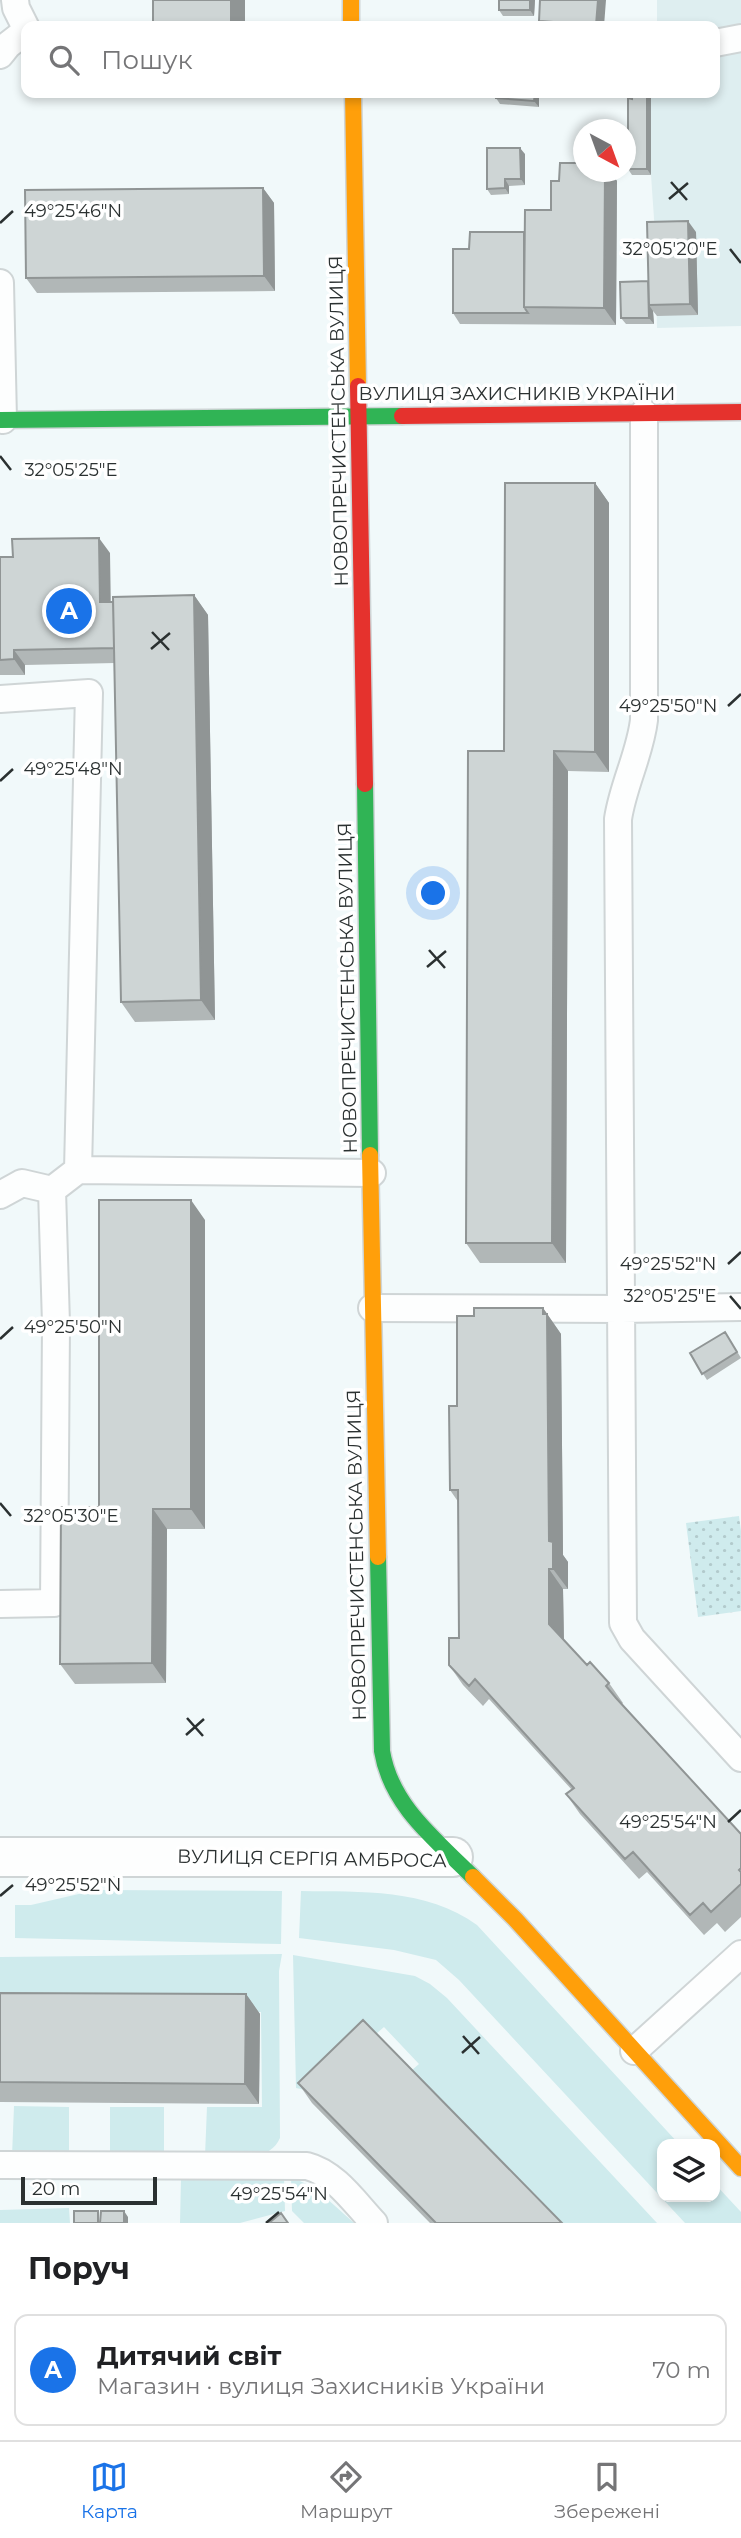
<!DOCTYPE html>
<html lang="uk">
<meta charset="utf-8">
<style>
:root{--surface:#fff;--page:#f2f2f2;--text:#202124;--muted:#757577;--line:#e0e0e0;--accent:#1a73e8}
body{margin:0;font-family:Montserrat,sans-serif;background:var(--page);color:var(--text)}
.controls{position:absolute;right:21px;bottom:21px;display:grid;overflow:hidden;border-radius:14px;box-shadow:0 4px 10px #0003}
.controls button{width:63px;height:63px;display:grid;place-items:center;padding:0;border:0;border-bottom:2px solid var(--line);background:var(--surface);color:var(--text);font:35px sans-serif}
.compass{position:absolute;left:573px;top:119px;width:63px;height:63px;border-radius:50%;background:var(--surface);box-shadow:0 4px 10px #0003;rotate:139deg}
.scale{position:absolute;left:21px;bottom:18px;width:136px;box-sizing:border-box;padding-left:7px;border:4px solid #2b3131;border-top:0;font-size:19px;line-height:24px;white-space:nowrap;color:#2b3131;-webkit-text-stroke:5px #fff;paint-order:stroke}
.you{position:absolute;left:434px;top:894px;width:24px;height:24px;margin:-18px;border:5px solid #fff;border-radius:50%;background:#1a73e8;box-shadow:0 0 0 10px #1a73e833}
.badge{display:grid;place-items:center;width:46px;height:46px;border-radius:50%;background:var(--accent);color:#fff;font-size:23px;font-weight:700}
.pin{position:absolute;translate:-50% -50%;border:4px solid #fff;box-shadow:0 2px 7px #0006}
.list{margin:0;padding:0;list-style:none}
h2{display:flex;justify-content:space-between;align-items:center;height:91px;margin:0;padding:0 28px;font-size:30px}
h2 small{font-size:23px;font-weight:400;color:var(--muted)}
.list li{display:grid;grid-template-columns:46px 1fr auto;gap:21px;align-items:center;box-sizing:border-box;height:112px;margin:0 14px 14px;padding:0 14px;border:2px solid var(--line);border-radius:14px}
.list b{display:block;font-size:26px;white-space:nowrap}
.list p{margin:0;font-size:23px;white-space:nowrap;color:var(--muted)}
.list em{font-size:23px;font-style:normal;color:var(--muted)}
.icon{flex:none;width:38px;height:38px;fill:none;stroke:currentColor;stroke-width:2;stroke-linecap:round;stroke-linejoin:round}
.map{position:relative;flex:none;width:741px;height:2223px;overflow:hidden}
.search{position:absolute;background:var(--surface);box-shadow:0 4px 10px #0003;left:21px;right:21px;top:21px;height:77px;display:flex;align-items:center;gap:18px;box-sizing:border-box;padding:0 24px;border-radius:14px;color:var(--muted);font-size:26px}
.sheet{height:217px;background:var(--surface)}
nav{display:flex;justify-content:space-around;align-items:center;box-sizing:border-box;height:98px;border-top:2px solid var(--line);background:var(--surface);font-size:19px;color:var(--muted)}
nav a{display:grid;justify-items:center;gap:4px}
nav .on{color:var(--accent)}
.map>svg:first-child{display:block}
</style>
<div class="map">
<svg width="741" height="2223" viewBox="0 0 741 2223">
<defs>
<pattern id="park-dots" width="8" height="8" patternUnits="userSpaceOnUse" patternTransform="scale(1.75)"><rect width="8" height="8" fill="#cfebed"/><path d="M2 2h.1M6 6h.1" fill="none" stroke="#b2cacc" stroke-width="1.8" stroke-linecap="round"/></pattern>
</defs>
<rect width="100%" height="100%" fill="#f1f9fa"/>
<path fill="#deeef0" d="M657,0H741V326L657,328L655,233L651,175V93H715V26H657Z"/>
<path fill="#cfebed" d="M96,1890L282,1891L281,1944L15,1938V1905H31Z
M301,1891C361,1892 426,1888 477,1925L679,2144H662V2197H715V2184L741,2212V2223H685L459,1980L436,1960L394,1950L299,1938Z
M282,1954L279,1971L280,2138C269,2164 230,2156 205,2156L207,2107H262L261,2012L0,2009V1957Z
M293,1955L415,1976L430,1984L447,1998L657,2223H562L412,2070L419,2064L384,2027L310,2091L296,2088Z
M14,2106L69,2107V2155L12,2156Z
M110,2107H164V2155H110Z
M284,2176L285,2211L240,2223H180L181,2179Z
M291,2177L315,2188L354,2223H304L292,2211Z
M69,2208L70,2223H0V2210Z"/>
<path fill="url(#park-dots)" d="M739,1516L741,1531V1611L698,1617L686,1523Z"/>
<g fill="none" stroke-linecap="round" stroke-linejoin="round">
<defs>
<path id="lane" d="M15,0L16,8L26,28
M715,43L741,38
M0,55L8,45L26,31
M0,283L3,420
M644,413V720C640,754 623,785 618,819L623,1623L632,1639L741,1758
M0,699L89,693L78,1170L372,1173
M0,1195L22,1183L52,1190
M372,1308L622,1309L741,1307
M0,1604L54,1603L56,1324L52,1190L78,1170
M634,2051L741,1954
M0,2165L307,2166C335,2173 355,2203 374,2223"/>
<path id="street" d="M0,1857H453"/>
<path id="fast" d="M0,420L402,416
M365,784L370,1155
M378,1557L382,1751C391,1806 436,1840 473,1877"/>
<path id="slow" d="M351,0V26
M353,93L358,386
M370,1155L378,1557
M473,1877L515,1919L741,2168"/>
<path id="jam" d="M358,386L365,784
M402,416L741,412"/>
</defs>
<use href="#lane" stroke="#cfd5d6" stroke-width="30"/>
<use href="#street" stroke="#cfd5d6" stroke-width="42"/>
<use href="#fast" stroke="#cfd5d6" stroke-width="19"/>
<use href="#slow" stroke="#cfd5d6" stroke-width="19"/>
<use href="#jam" stroke="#cfd5d6" stroke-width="19"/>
<use href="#lane" stroke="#fdfefe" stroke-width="26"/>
<use href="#street" stroke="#fdfefe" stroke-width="38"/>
<use href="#fast" stroke="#30b455" stroke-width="16"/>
<use href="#slow" stroke="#ff9f0a" stroke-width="16"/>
<use href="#jam" stroke="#e5322d" stroke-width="16"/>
</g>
<path fill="#b1b7b7" d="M499,0H535L534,16H503L499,10Z
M540,0L604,26H542L539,21Z
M496,93H539V107L500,104L496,98Z
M632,99L651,175H632L628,169Z
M525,154V185L509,186V194L491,195L487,189Z
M584,172H610L617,181L616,325L460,324L453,313L469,249L524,232L551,210L559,181Z
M263,188L274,203L275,291L37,293L26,278Z
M696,232L698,315L657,316L653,311L654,324H626L621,318L648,281Z
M595,483L609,503V772L568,771L566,1263H480L466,1243L504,751Z
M110,553V602L194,595L208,615L215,1020L135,1022L121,1002L115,663L25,665V675H0V557Z
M205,1220V1529H167L166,1683L75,1684L60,1664L99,1507Z
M543,1308L561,1334L563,1555L568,1562V1589H563L564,1640L587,1665L609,1683L623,1703L622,1704L741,1834V1917L725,1932L717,1923L704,1935L647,1872L639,1879L580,1814L566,1794L572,1790L489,1699L483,1706L463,1685L449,1665L459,1638V1503L450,1490L457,1406L474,1316Z
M729,1338L741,1358L707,1380L690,1353Z
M0,1993L246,1994L260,2014L259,2104L0,2102Z
M298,2083L562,2223H430L312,2103Z"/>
<path fill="#909595" d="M231,0H245V26H231Z
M530,0H535L534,16L530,10Z
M598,0H606L604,26H597L596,25Z
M535,93H539V107L534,101Z
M647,93H651V175L647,169Z
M520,148L525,154V185L521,179Z
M605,172H610L617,181L616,325L604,308Z
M505,179L509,186V194L505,188Z
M263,188L274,203L275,291L264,276Z
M688,221L696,232L698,315L690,304Z
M649,305L653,311L654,324L649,318Z
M595,483L609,503V772L595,752Z
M99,538L110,553L111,617L100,602Z
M194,595L208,615L215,1020L201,1000Z
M14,650L25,665V675L14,659Z
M554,751L568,771L566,1263L552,1243Z
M191,1200L205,1220V1529L191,1509Z
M543,1308L561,1334L563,1555L568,1562V1589L553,1569L549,1541Z
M153,1509L167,1529L166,1683L152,1663Z
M549,1569L563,1589L564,1644L549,1624Z
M246,1994L260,2014L259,2104L245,2084Z
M124,2211L128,2217V2223H124Z"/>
<path fill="#ced5d5" stroke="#909595" stroke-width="2" d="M153,0H231V26H153Z
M499,0H530V10H499Z
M540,0H598L596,25L539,21Z
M496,93H535L534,101L496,98Z
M632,93H647V169H628V98L632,99Z
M487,148H520L521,179H505V188L487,189Z
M560,163H584V172H605L604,308L524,307L525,210H551V181H559Z
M263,188L264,276L26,278L25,190Z
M688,221L690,304L649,305L647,222Z
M470,232H524V307L528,313H453V249H469Z
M648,281L649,318H621L620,282Z
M505,483H595V752L554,751L552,1243H466L468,751H504Z
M99,538L100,602H113L114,648L14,650V659L0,660V557H13L12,539Z
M194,595L201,1000L121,1002L113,597Z
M99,1200H191V1509H153L152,1663L60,1664L61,1507H99Z
M474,1308H543V1314H547L549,1541L553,1542V1569H549V1624L587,1665L590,1662L609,1683L606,1686L616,1698L741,1834V1868L739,1870L741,1872V1884L711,1912L703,1903L690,1915L633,1852L625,1859L566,1794L574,1788L475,1679L469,1686L449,1665V1638H459L458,1490H450L449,1406H457V1316H474Z
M725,1332L737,1352L702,1374L690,1353Z
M0,1993L246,1994L245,2084L0,2082Z
M363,2020L562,2223H436L298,2083Z
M74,2211H98V2223H74Z
M101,2211H124V2223H100Z
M281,2213L288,2223H269Z"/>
<path fill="none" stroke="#2b3131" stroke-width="2.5" d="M671,182L687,200M669,199L688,183M0,223L13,211M730,249L741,263M0,456L11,470M152,632L169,650M151,649L170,633M728,706L741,694M0,781L13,769M429,950L445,968M427,967L446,951M728,1264L741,1252M730,1296L741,1309M0,1339L13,1327M0,1503L11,1516M187,1718L203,1736M186,1735L204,1719M728,1822L741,1810M0,1896L13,1885M463,2036L479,2054M462,2053L480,2037M266,2223L279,2212"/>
<g text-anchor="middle" stroke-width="7" stroke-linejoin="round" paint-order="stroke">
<g font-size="19" fill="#2b3131" stroke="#fff">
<text x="517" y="400">ВУЛИЦЯ ЗАХИСНИКІВ УКРАЇНИ</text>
<text transform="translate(338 421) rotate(-91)" y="7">НОВОПРЕЧИСТЕНСЬКА ВУЛИЦЯ</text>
<text transform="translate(347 988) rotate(-91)" y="7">НОВОПРЕЧИСТЕНСЬКА ВУЛИЦЯ</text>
<text transform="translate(356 1555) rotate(-91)" y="7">НОВОПРЕЧИСТЕНСЬКА ВУЛИЦЯ</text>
<text transform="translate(312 1858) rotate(1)" y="7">ВУЛИЦЯ СЕРГІЯ АМБРОСА</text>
</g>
</g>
<g font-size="18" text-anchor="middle" fill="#2b3131" stroke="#fff" stroke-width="7" stroke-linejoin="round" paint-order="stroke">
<text x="73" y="217">49°25'46"N</text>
<text x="670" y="255">32°05'20"E</text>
<text x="71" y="476">32°05'25"E</text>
<text x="668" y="712">49°25'50"N</text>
<text x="73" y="775">49°25'48"N</text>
<text x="668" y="1270">49°25'52"N</text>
<text x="670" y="1302">32°05'25"E</text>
<text x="73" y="1333">49°25'50"N</text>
<text x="71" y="1522">32°05'30"E</text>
<text x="668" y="1828">49°25'54"N</text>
<text x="73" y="1891">49°25'52"N</text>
<text x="279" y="2200">49°25'54"N</text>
</g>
</svg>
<div class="controls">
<button><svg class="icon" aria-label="layers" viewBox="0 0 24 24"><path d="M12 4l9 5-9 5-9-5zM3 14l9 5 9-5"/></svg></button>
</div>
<svg class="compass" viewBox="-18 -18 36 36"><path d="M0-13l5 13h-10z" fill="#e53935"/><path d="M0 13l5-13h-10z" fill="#757577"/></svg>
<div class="scale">20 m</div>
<div class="you"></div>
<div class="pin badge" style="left:69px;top:611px">A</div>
<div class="search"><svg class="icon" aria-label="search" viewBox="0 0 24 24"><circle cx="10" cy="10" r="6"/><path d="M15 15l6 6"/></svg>Пошук</div>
</div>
<section class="sheet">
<h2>Поруч<small></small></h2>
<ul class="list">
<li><span class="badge">A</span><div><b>Дитячий світ</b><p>Магазин · вулиця Захисників України</p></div><em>70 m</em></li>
</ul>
</section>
<nav>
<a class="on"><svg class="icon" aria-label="map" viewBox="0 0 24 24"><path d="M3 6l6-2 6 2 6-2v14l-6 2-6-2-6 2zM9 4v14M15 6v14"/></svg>Карта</a>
<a><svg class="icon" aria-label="directions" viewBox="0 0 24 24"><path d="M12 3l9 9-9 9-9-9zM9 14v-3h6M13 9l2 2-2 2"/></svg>Маршрут</a>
<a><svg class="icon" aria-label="saved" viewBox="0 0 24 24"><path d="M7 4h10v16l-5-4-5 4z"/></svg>Збережені</a>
</nav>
